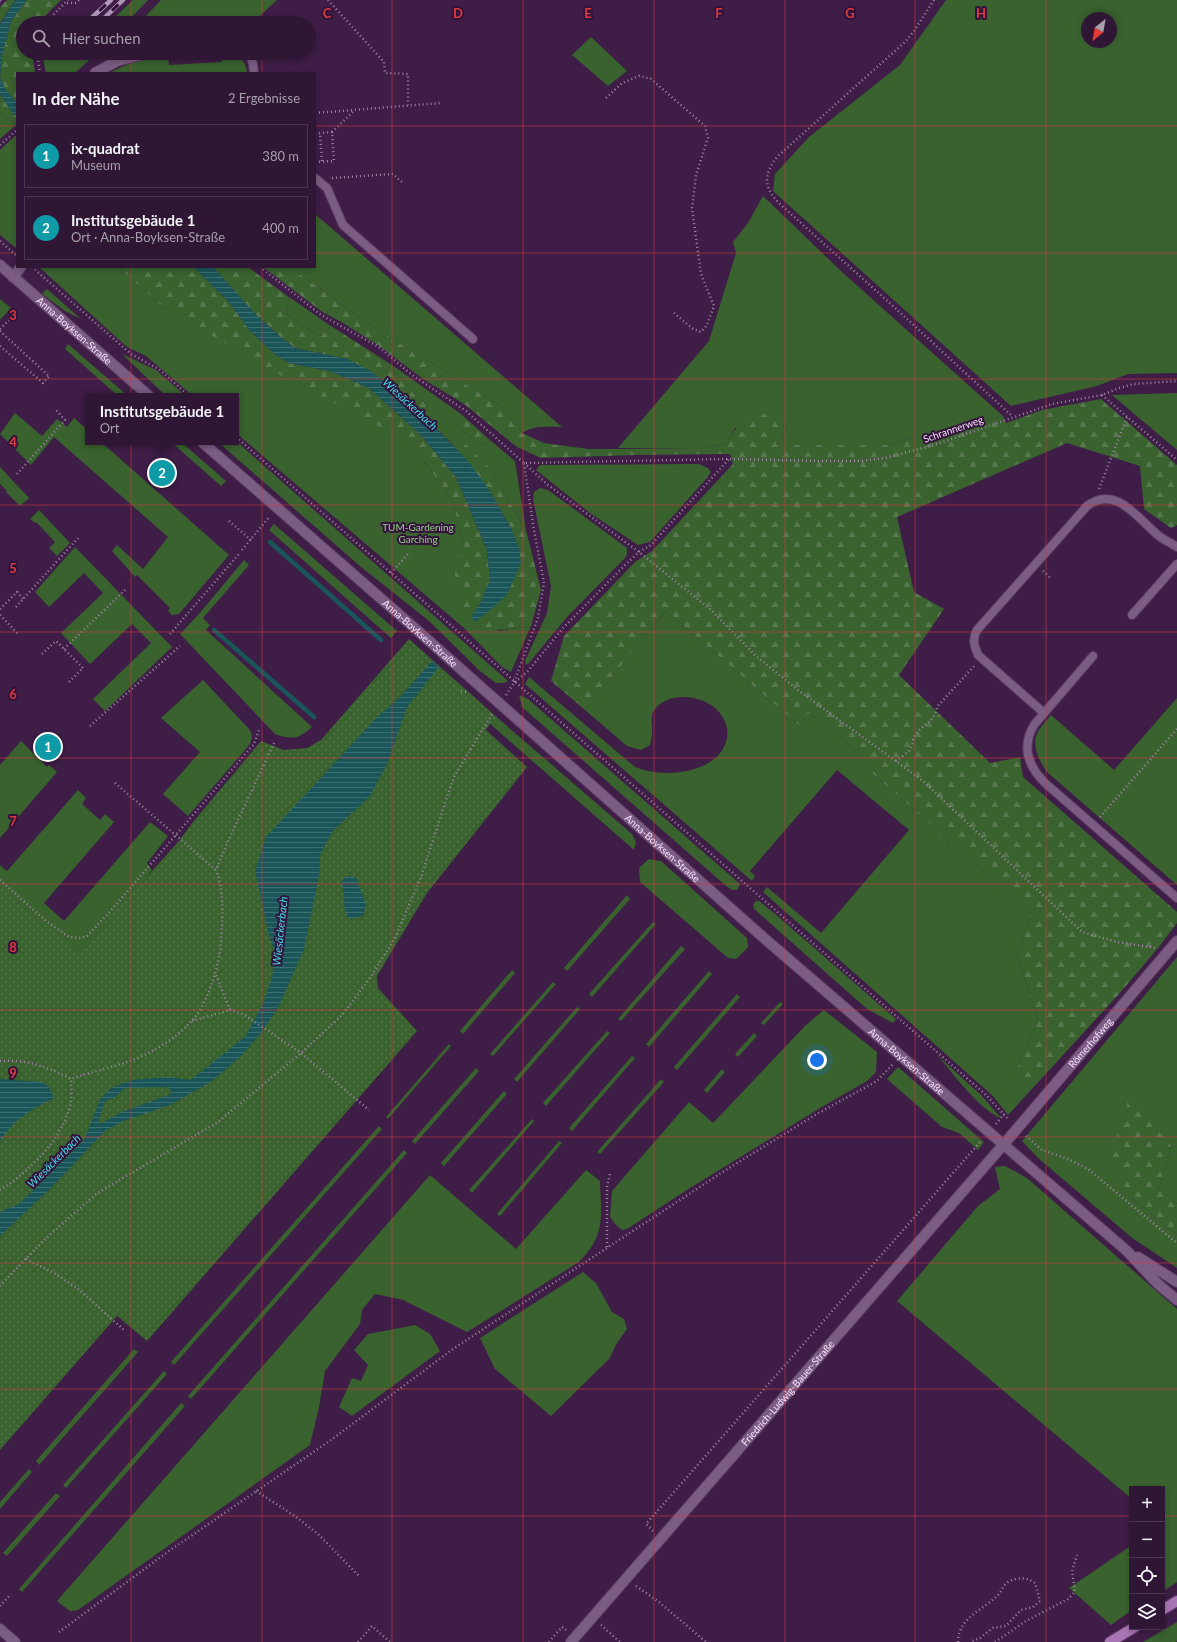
<!DOCTYPE html>
<html lang="de">
<meta charset="utf-8">
<style>
:root{--surface:#2e1634;--page:#3a2340;--text:#f1f3f6;--muted:#a79fac;--line:#49354f;--accent:#2563eb}
body{margin:0;font-family:Lato,sans-serif;background:var(--page);color:var(--text)}
.controls{position:absolute;right:12px;bottom:12px;display:grid;overflow:hidden;border-radius:0px;box-shadow:0 2px 6px #0003}
.controls button{width:36px;height:36px;display:grid;place-items:center;padding:0;border:0;border-bottom:1px solid var(--line);background:var(--surface);color:var(--text);font:20px sans-serif}
.compass{position:absolute;left:1081px;top:12px;width:36px;height:36px;border-radius:50%;background:var(--surface);box-shadow:0 2px 6px #0003;rotate:211deg}
.you{position:absolute;left:817px;top:1060px;width:14px;height:14px;margin:-10px;border:3px solid #fff;border-radius:50%;background:#1a73e8;box-shadow:0 0 0 6px #1a73e833}
.badge{display:grid;place-items:center;width:26px;height:26px;border-radius:50%;background:var(--accent);color:#fff;font-size:13px;font-weight:700}
.pin{position:absolute;translate:-50% -50%;border:2px solid #fff;box-shadow:0 1px 4px #0006}
.popup{position:absolute;left:85px;top:393px;width:154px;height:52px;box-sizing:border-box;display:grid;place-content:center;border-radius:0px;background:var(--surface);filter:drop-shadow(0 1px 3px #0005);font-size:13px;white-space:nowrap;color:var(--muted)}
.popup b{font-size:15px;color:var(--text)}
.popup::after{content:'';position:absolute;left:50%;top:100%;margin-left:-8px;border:8px solid transparent;border-top-color:var(--surface)}
.list{margin:0;padding:0;list-style:none}
h2{display:flex;justify-content:space-between;align-items:center;height:52px;margin:0;padding:0 16px;font-size:17px}
h2 small{font-size:13px;font-weight:400;color:var(--muted)}
.list li{display:grid;grid-template-columns:26px 1fr auto;gap:12px;align-items:center;box-sizing:border-box;height:64px;margin:0 8px 8px;padding:0 8px;border:1px solid var(--line);border-radius:0px}
.list b{display:block;font-size:15px;white-space:nowrap}
.list p{margin:0;font-size:13px;white-space:nowrap;color:var(--muted)}
.list em{font-size:13px;font-style:normal;color:var(--muted)}
.icon{flex:none;width:22px;height:22px;fill:none;stroke:currentColor;stroke-width:2;stroke-linecap:round;stroke-linejoin:round}
.map{position:relative;flex:none;width:1177px;height:1642px;overflow:hidden}
.search{position:absolute;background:var(--surface);box-shadow:0 2px 6px #0003;left:16px;top:16px;width:300px;height:44px;display:flex;align-items:center;gap:10px;box-sizing:border-box;padding:0 14px;border-radius:22px;color:var(--muted);font-size:15px}
.panel{position:absolute;background:var(--surface);box-shadow:0 2px 6px #0003;left:16px;top:72px;width:300px;height:196px;border-radius:0px}
.map>svg:first-child{display:block}
</style>
<div class="map">
<svg width="1177" height="1642" viewBox="0 0 1177 1642">
<defs>
<pattern id="forest-firs" width="22" height="20" patternUnits="userSpaceOnUse"><rect width="22" height="20" fill="#39622f"/><path d="M5 1l3.5 6h-7zM16 11l3.5 6h-7z" fill="#57784e"/></pattern>
<pattern id="park-dots" width="8" height="8" patternUnits="userSpaceOnUse"><rect width="8" height="8" fill="#39622f"/><path d="M2 2h.1M6 6h.1" fill="none" stroke="#57784e" stroke-width="1.8" stroke-linecap="round"/></pattern>
<pattern id="water-rules" width="6" height="5" patternUnits="userSpaceOnUse"><rect width="6" height="5" fill="#1a5659"/><path d="M0 2.5h6" fill="none" stroke="#3c6e72"/></pattern>
</defs>
<rect width="100%" height="100%" fill="#3e1d46"/>
<path fill="#39622f" fill-rule="evenodd" d="M133,0H148L126,23H109Z
M161,0H277L252,23H139Z
M946,0H1177V373L1128,374L1097,386L1011,406L773,191L775,174L809,137L900,65ZM1087,18H1111V42H1087Z
M58,16H76L79,19L75,23H50Z
M591,37L627,71L608,86L572,55Z
M42,53H64L70,60L77,53H97L75,73H46Z
M222,53C236,53 246,58 247,73H110C128,62 148,58 168,54L169,65L222,62Z
M0,112L16,125L0,139Z
M15,136H17V249L0,235V150Z
M763,196L842,272L1003,416L886,445H776L787,429L735,428L727,444L697,449L618,448L709,341L736,253L733,242L748,223Z
M315,214L562,427C548,427 534,425 522,433L501,406L367,323L290,267H315Z
M39,267H118L163,307L411,443L452,500L464,546L498,631L531,626L511,672L502,667L464,628L236,433V396H193L146,356L127,347Z
M47,289L81,319L65,311L42,294Z
M289,297L331,326L321,336L308,329L286,313Z
M0,299L11,308L0,320Z
M68,344L128,396H118L65,349Z
M122,354L156,370L186,396H166Z
M395,367L461,414L457,424L464,432L483,446L490,440L515,461L526,530L489,467L459,437L449,441L423,415L428,406L393,370Z
M1177,393V450L1112,395Z
M15,413L42,436L57,419L67,427L74,418L88,430V442H101L229,555L179,614L172,615L168,611L170,608L137,575L135,577L112,551L117,545L143,569L168,537L54,437L31,465L0,434Z
M236,441L508,681L504,683H496L480,671L429,621L361,567L218,442H236Z
M171,442H181L226,481L221,486Z
M699,464L708,468L711,472L707,478L650,542L638,545L590,513L536,470L540,465Z
M0,467L29,498L20,506L6,492L7,491L0,484Z
M540,488L548,490L627,548V554L625,558L568,616L528,664H526L525,661L547,613L551,586L533,499L534,492Z
M39,510L70,543L57,556L49,548L55,542L36,522L35,523L30,519Z
M274,524L397,631L391,638L269,530Z
M75,547L172,647L105,711L93,699L151,643L132,624L90,664L61,633L103,593L84,573L49,607L35,592Z
M244,560L249,565L203,618L210,625L206,630L312,727C299,739 292,740 275,734L180,634L199,614Z
M666,611L801,727L807,713L836,729L871,772L1031,913L1017,954L1038,1021L1015,1073L1031,1090L1008,1115L993,1096L763,892L767,887L821,933L909,830L837,770L750,871L755,876L752,881L525,684L529,677L635,767C656,775 679,775 700,767C724,758 737,734 719,712C705,694 665,690 653,712C650,718 653,727 652,733C652,737 651,741 650,745L641,750L627,746L585,710Z
M203,680L250,730C254,738 251,743 246,749L188,816L163,794L200,752L161,718Z
M519,695L528,699L740,884L737,890H732L725,885L522,707Z
M1177,698V885L1047,772C1039,760 1030,744 1039,730C1042,725 1047,720 1051,715L1114,770Z
M493,720H500L632,834L636,842L634,850L489,723Z
M21,741L47,767L49,765L57,772L0,838V765Z
M78,790L86,798L82,804L100,820L105,814L114,822L44,903L64,921L150,822L168,836L147,863L152,870L91,950L68,957L0,946V865L7,871Z
M649,859L661,861L747,938L748,947L736,959L728,958L640,882L639,868Z
M627,895L630,899L567,971L564,968Z
M756,901H759L774,913L896,1019L893,1023L867,1009L754,909L753,905Z
M653,922L656,924L592,997L589,994Z
M681,946L685,949L621,1021L618,1019Z
M1177,957V1204L1159,1189L1171,1145L1128,1195L1177,1235V1268L1131,1237L1038,1158L1022,1141Z
M512,970L515,973L463,1034L460,1031Z
M709,971L712,974L649,1047L646,1044Z
M553,982L556,984L493,1056L490,1054Z
M737,994L740,997L677,1070L674,1067Z
M780,1002L783,1004L764,1025L761,1023Z
M577,1007L580,1009L517,1082L514,1079Z
M824,1010L877,1052L876,1072L867,1081L820,1108L690,1188L627,1229L622,1230L616,1225L610,1217L612,1191L689,1102L713,1123L805,1026Z
M607,1031L610,1033L546,1106L543,1103Z
M754,1033L757,1036L738,1057L735,1054Z
M449,1044L451,1046L388,1119L386,1117Z
M937,1055L981,1095L1001,1118C979,1110 953,1073 937,1055Z
M632,1056L635,1058L572,1131L569,1128Z
M898,1067L984,1142L978,1150L959,1133L942,1127L887,1079Z
M476,1068L479,1071L415,1144L412,1141Z
M722,1069L725,1072L707,1093L704,1090Z
M661,1079L664,1082L600,1154L597,1152Z
M504,1091L507,1094L444,1166L441,1163Z
M532,1119L534,1121L472,1193L469,1190Z
M379,1126L382,1129L174,1365L171,1362Z
M559,1141L562,1143L500,1216L497,1214Z
M404,1150L407,1153L191,1399L188,1396Z
M1005,1166L1027,1178L1177,1309V1582L1162,1592V1489H1132V1499L897,1301L978,1206L1000,1189L995,1167Z
M586,1170L600,1181C601,1216 606,1235 579,1262L467,1332L403,1300L375,1294L362,1310L360,1324L325,1371L319,1407L310,1445L78,1610L70,1611L57,1601L430,1175L516,1249Z
M583,1272L596,1283L612,1312L624,1319L627,1329L617,1343L609,1359L551,1416L495,1369L480,1338Z
M415,1325L430,1334L440,1351L352,1416L339,1407L352,1378L361,1381L368,1365L354,1350L368,1334Z
M134,1349L138,1352L39,1465L36,1461Z
M164,1371L167,1374L66,1488L63,1485Z
M181,1403L185,1406L22,1592L19,1589Z
M29,1469L32,1472L0,1509V1502Z
M56,1493L60,1496L7,1556L3,1553Z
M1132,1545V1610L1111,1625L1069,1588Z
M1177,1622V1641L1175,1642H1143Z"/>
<path fill="url(#forest-firs)" d="M7,0H15L0,23V7Z
M27,0H61L38,23H23V53H32L35,73H17V104L5,89L0,78L2,55L11,21Z
M0,94L14,115H17L16,125L0,112Z
M118,267H194L228,301L251,332L276,355L289,363L330,371L369,388L420,434L456,477L487,550L490,580L481,602L471,617L475,622L512,530C492,495 476,470 449,441L459,437L489,467L526,530L541,590L531,626C515,628 479,636 468,622C460,612 456,578 453,565L464,546L452,500L411,443L273,371L163,307Z
M213,267H248L289,297L286,313L308,329L321,336L331,326L395,367L393,370L428,406L423,415L403,394L347,359L295,348L284,340L255,314Z
M263,267H290L367,323L501,406L522,433L544,443L588,449H697L727,444C740,419 741,421 768,413L787,429L776,445H886L1003,416L1006,423L1042,410L1101,399L1177,465V525L1171,528L1144,509L1140,466L1067,443L897,517L914,592L944,609L899,675L990,763L1020,757L1023,777L1177,912V923L1159,947L1119,994L1031,1090L1015,1073L1038,1021L1017,954L1031,913L871,772L836,729L807,713L801,727L666,611L585,710L551,681L564,636L635,562L652,551L733,464L730,454L635,455L541,458L517,447L464,404L423,379L378,345L343,323L321,311Z
M461,414L490,440L483,446L464,432L457,424Z
M1129,1098L1171,1145L1159,1189L1177,1204V1235L1128,1195L1111,1153Z"/>
<path fill="url(#park-dots)" d="M409,639L500,720H493L486,730L527,767L427,893L377,976L378,988L417,1031L147,1341L117,1316L0,1450V885L78,953L179,841L193,822L261,741L284,750L307,748L321,740Z"/>
<path fill="url(#water-rules)" fill-rule="evenodd" d="M15,0H27L11,21L2,55L0,78L5,89L17,104V115H14L0,94V24Z
M194,267H213L255,314L284,340L295,348L347,359L369,370L403,394L468,461L490,491L512,530L519,548L521,563L507,595L495,606L475,622L471,617L481,602L490,580L487,550L456,477L420,434L369,388L330,371L289,363L276,355L251,332L228,301Z
M432,661L439,667L407,707L388,762L370,796L332,832L320,855L319,876L304,949L279,1006L261,1033L241,1056L212,1081L170,1105L123,1121L105,1131L52,1187L0,1236V1212L19,1204L84,1140L101,1098L111,1088L132,1080L168,1077L191,1080L246,1036L265,999L272,977L275,953L269,936L255,871L266,837L377,717L398,699ZM169,1087L171,1094L122,1112L100,1124L98,1122L105,1101L114,1098L125,1088Z
M351,876L357,879L366,905L363,916L350,919C342,909 345,905 344,894C343,890 342,886 342,881L345,877Z
M0,1079L42,1082L49,1087L54,1098C29,1111 16,1117 0,1141Z"/>
<g fill="none" stroke-linecap="round" stroke-linejoin="round">
<path stroke="#1a5659" stroke-width="4.5" d="M270,542L381,640
M214,630L314,717"/>
<defs>
<path id="lane" d="M250,55L253,64L254,73
M315,178L327,188L343,225L473,339
M1132,615L1177,564
M1093,656L1034,725C1021,747 1028,766 1045,783L1177,898
M1044,713L978,655C974,645 972,639 977,630L1087,506C1116,484 1138,519 1159,536C1164,540 1171,543 1177,547"/>
<g id="street">
<path d="M247,53L250,55"/>
<path d="M95,73L117,61L149,53"/>
<path id="s1" d="M0,265L149,396"/>
<path d="M13,277L21,267"/>
<path id="s2" d="M202,442L410,624L764,938L1127,1251L1158,1284L1177,1300"/>
<path d="M1138,1257L1177,1282"/>
<path d="M0,1629L15,1642"/>
<path id="s3" d="M571,1642L1004,1144L1177,941"/>
</g>
<path id="secondary" d="M1162,1610L1177,1601
M1110,1642L1135,1627"/>
</defs>
<use href="#lane" stroke="#583960" stroke-width="10"/>
<use href="#street" stroke="#583960" stroke-width="12"/>
<use href="#secondary" stroke="#583960" stroke-width="12"/>
<path stroke="#a085a6" stroke-width="2.5" stroke-dasharray="1 3" stroke-linecap="butt" d="M328,0L384,62L385,73L408,74V105
M934,0L914,31L905,42L778,156C762,175 764,189 781,205L893,306L1012,416
M0,1L1,0
M67,3H76L79,0
M45,23L68,0
M37,53L40,73
M606,98L622,83L639,76L651,79L705,126L708,138L696,175L692,208L701,274L714,306L707,325L701,332L693,329L674,313
M315,113L441,103
M332,132L354,111
M315,134L320,133L322,162
M0,145L17,130
M315,162L334,161L332,132L320,133
M332,178L393,174L403,183
M0,241L17,256
M32,267L131,354L160,370L189,396
M260,267L321,315L379,347L412,375L466,411L524,463L729,459L823,461H861L885,458L931,446L1052,404L1102,395L1119,388L1134,384L1177,381
M0,329L19,310
M0,331L50,377
M0,346L43,383L49,376
M1102,395L1177,460
M236,437L986,1095L1009,1120
M524,463L548,485L639,552L711,610L757,657L802,693L923,781L1082,932L1117,942L1156,948
M17,474L65,420L56,410
M1099,489L1127,417
M229,521L251,540
M242,550L270,516
M1043,571L1052,579
M391,573L409,553
M16,607L78,538
M0,609L17,592L23,599
M0,615L19,635
M170,634L239,554
M64,649L126,589
M42,654L56,641L83,668L69,682
M514,682L538,618L544,583L534,530L524,464
M461,691L468,692
M506,695L514,683L528,671L563,628L624,566L639,552L651,545L729,459
M90,726L180,646
M896,761C901,757 909,753 912,746C913,743 913,739 914,737C921,724 934,724 937,707L975,665
M115,783L216,870L229,839L275,741
M1100,817L1177,729
M0,880L46,921L69,937L81,938L87,936L107,915L254,744L259,730
M230,1010L243,1014L301,1053L369,1110
M192,1021L230,1010L216,975
M0,1061C26,1059 48,1067 71,1079C90,1072 111,1068 130,1061C152,1053 175,1039 191,1022C208,1004 220,964 221,940C223,917 224,892 216,870
M996,1124L1004,1114
M1026,1136L1042,1150L1068,1159L1088,1169L1177,1243
M0,1190C30,1171 65,1137 71,1101C72,1094 71,1086 71,1079
M607,1247V1187L610,1173
M26,1259L54,1273L77,1288L125,1331
M0,1286L42,1242L96,1194L218,1122L301,1053L341,1016L368,981L395,938L421,877L444,806L454,777L473,745L493,713
M256,1491L295,1516L319,1535L360,1577
M653,1531L646,1524L981,1141
M636,1586L659,1602L706,1642
M0,1606L11,1594
M601,1625L620,1642
M59,1632L169,1551L331,1440L453,1349L721,1173L815,1115L877,1081L893,1064
M358,1642L372,1626L390,1642
M549,1642L562,1627L566,1630
M958,1642C958,1618 983,1610 997,1596C1002,1592 1002,1586 1008,1582C1017,1577 1027,1577 1035,1583L1040,1601L1033,1607L1021,1610L1006,1626L993,1628L980,1638L970,1642
M995,1642L1026,1621L1068,1599L1075,1592L1072,1571L1077,1555"/>
<use href="#lane" stroke="#7b5c83" stroke-width="8"/>
<use href="#street" stroke="#7b5c83" stroke-width="10"/>
<use href="#secondary" stroke="#a875b4" stroke-width="10"/>
<defs>
<path id="rail" d="M86,23L111,0
M99,23L123,0
M66,54L67,53"/>
</defs>
<use href="#rail" stroke="#b197b7" stroke-width="4.5"/>
<use href="#rail" stroke="#33123b" stroke-width="3" stroke-dasharray="9" stroke-linecap="butt"/>
</g>
<path fill="none" stroke="#da3b3e" stroke-width="1" stroke-opacity="0.55" d="M131,0V23M262,0V23M392,0V1642M523,0V1642M654,0V1642M785,0V1642M915,0V1642M1046,0V1642M131,53V73M262,53V73M0,126H17M315,126H1177M0,253H17M315,253H1177M131,267V1642M262,267V1642M0,379H1177M0,505H1177M0,632H1177M0,758H1177M0,884H1177M0,1010H1177M0,1137H1177M0,1263H1177M0,1389H1177M0,1516H1132M1162,1516H1177"/>
<g text-anchor="middle" stroke-width="4" stroke-linejoin="round" paint-order="stroke">
<g font-size="10" fill="#fae5ff" stroke="#33123b">
<text dy="4" stroke="none"><textPath href="#s1" startOffset="99">Anna-Boyksen-Straße</textPath></text>
<text transform="translate(953 429) rotate(-19)" y="4">Schrannerweg</text>
<text dy="4" stroke="none"><textPath href="#s2" startOffset="290">Anna-Boyksen-Straße</textPath></text>
<text dy="4" stroke="none"><textPath href="#s2" startOffset="614">Anna-Boyksen-Straße</textPath></text>
<text dy="4" stroke="none"><textPath href="#s3" startOffset="793">Römerhofweg</textPath></text>
<text dy="4" stroke="none"><textPath href="#s2" startOffset="938">Anna-Boyksen-Straße</textPath></text>
<text dy="4" stroke="none"><textPath href="#s3" startOffset="330">Friedrich-Ludwig-Bauer-Straße</textPath></text>
</g>
<g font-size="10" fill="#94d583" stroke="#33123b">
<text x="418" y="531">TUM-Gardening<tspan x="418" dy="12">Garching</tspan></text>
</g>
<g font-size="11" font-style="italic" fill="#3fe3ea" stroke="#33123b">
<text transform="translate(410 404) rotate(43)" y="4">Wiesäckerbach</text>
<text transform="translate(280 931) rotate(-84)" y="4">Wiesäckerbach</text>
<text transform="translate(54 1161) rotate(-45)" y="4">Wiesäckerbach</text>
</g>
</g>
<g font-size="13" text-anchor="middle" font-weight="bold" fill="#da3b3e" stroke="#33123b" stroke-width="4" stroke-linejoin="round" paint-order="stroke">
<text x="327" y="18">C</text>
<text x="458" y="18">D</text>
<text x="588" y="18">E</text>
<text x="719" y="18">F</text>
<text x="850" y="18">G</text>
<text x="981" y="18">H</text>
<text x="13" y="320">3</text>
<text x="13" y="447">4</text>
<text x="13" y="573">5</text>
<text x="13" y="699">6</text>
<text x="13" y="826">7</text>
<text x="13" y="952">8</text>
<text x="13" y="1078">9</text>
</g>
</svg>
<div class="controls">
<button>+</button>
<button>−</button>
<button><svg class="icon" aria-label="locate" viewBox="0 0 24 24"><circle cx="12" cy="12" r="6"/><path d="M12 2v4M12 18v4M2 12h4M18 12h4"/></svg></button>
<button><svg class="icon" aria-label="layers" viewBox="0 0 24 24"><path d="M12 4l9 5-9 5-9-5zM3 14l9 5 9-5"/></svg></button>
</div>
<svg class="compass" viewBox="-18 -18 36 36"><path d="M0-13l5 13h-10z" fill="#e53935"/><path d="M0 13l5-13h-10z" fill="#a79fac"/></svg>
<div class="you"></div>
<div class="pin badge" style="left:48px;top:747px;background:#0f9aa8">1</div>
<div class="pin badge" style="left:162px;top:473px;background:#0f9aa8">2</div>
<div class="popup"><b>Institutsgebäude 1</b>Ort</div>
<div class="search"><svg class="icon" aria-label="search" viewBox="0 0 24 24"><circle cx="10" cy="10" r="6"/><path d="M15 15l6 6"/></svg>Hier suchen</div>
<section class="panel">
<h2>In der Nähe<small>2 Ergebnisse</small></h2>
<ul class="list">
<li><span class="badge" style="background:#0f9aa8">1</span><div><b>ix-quadrat</b><p>Museum</p></div><em>380 m</em></li>
<li><span class="badge" style="background:#0f9aa8">2</span><div><b>Institutsgebäude 1</b><p>Ort · Anna-Boyksen-Straße</p></div><em>400 m</em></li>
</ul>
</section>
</div>
